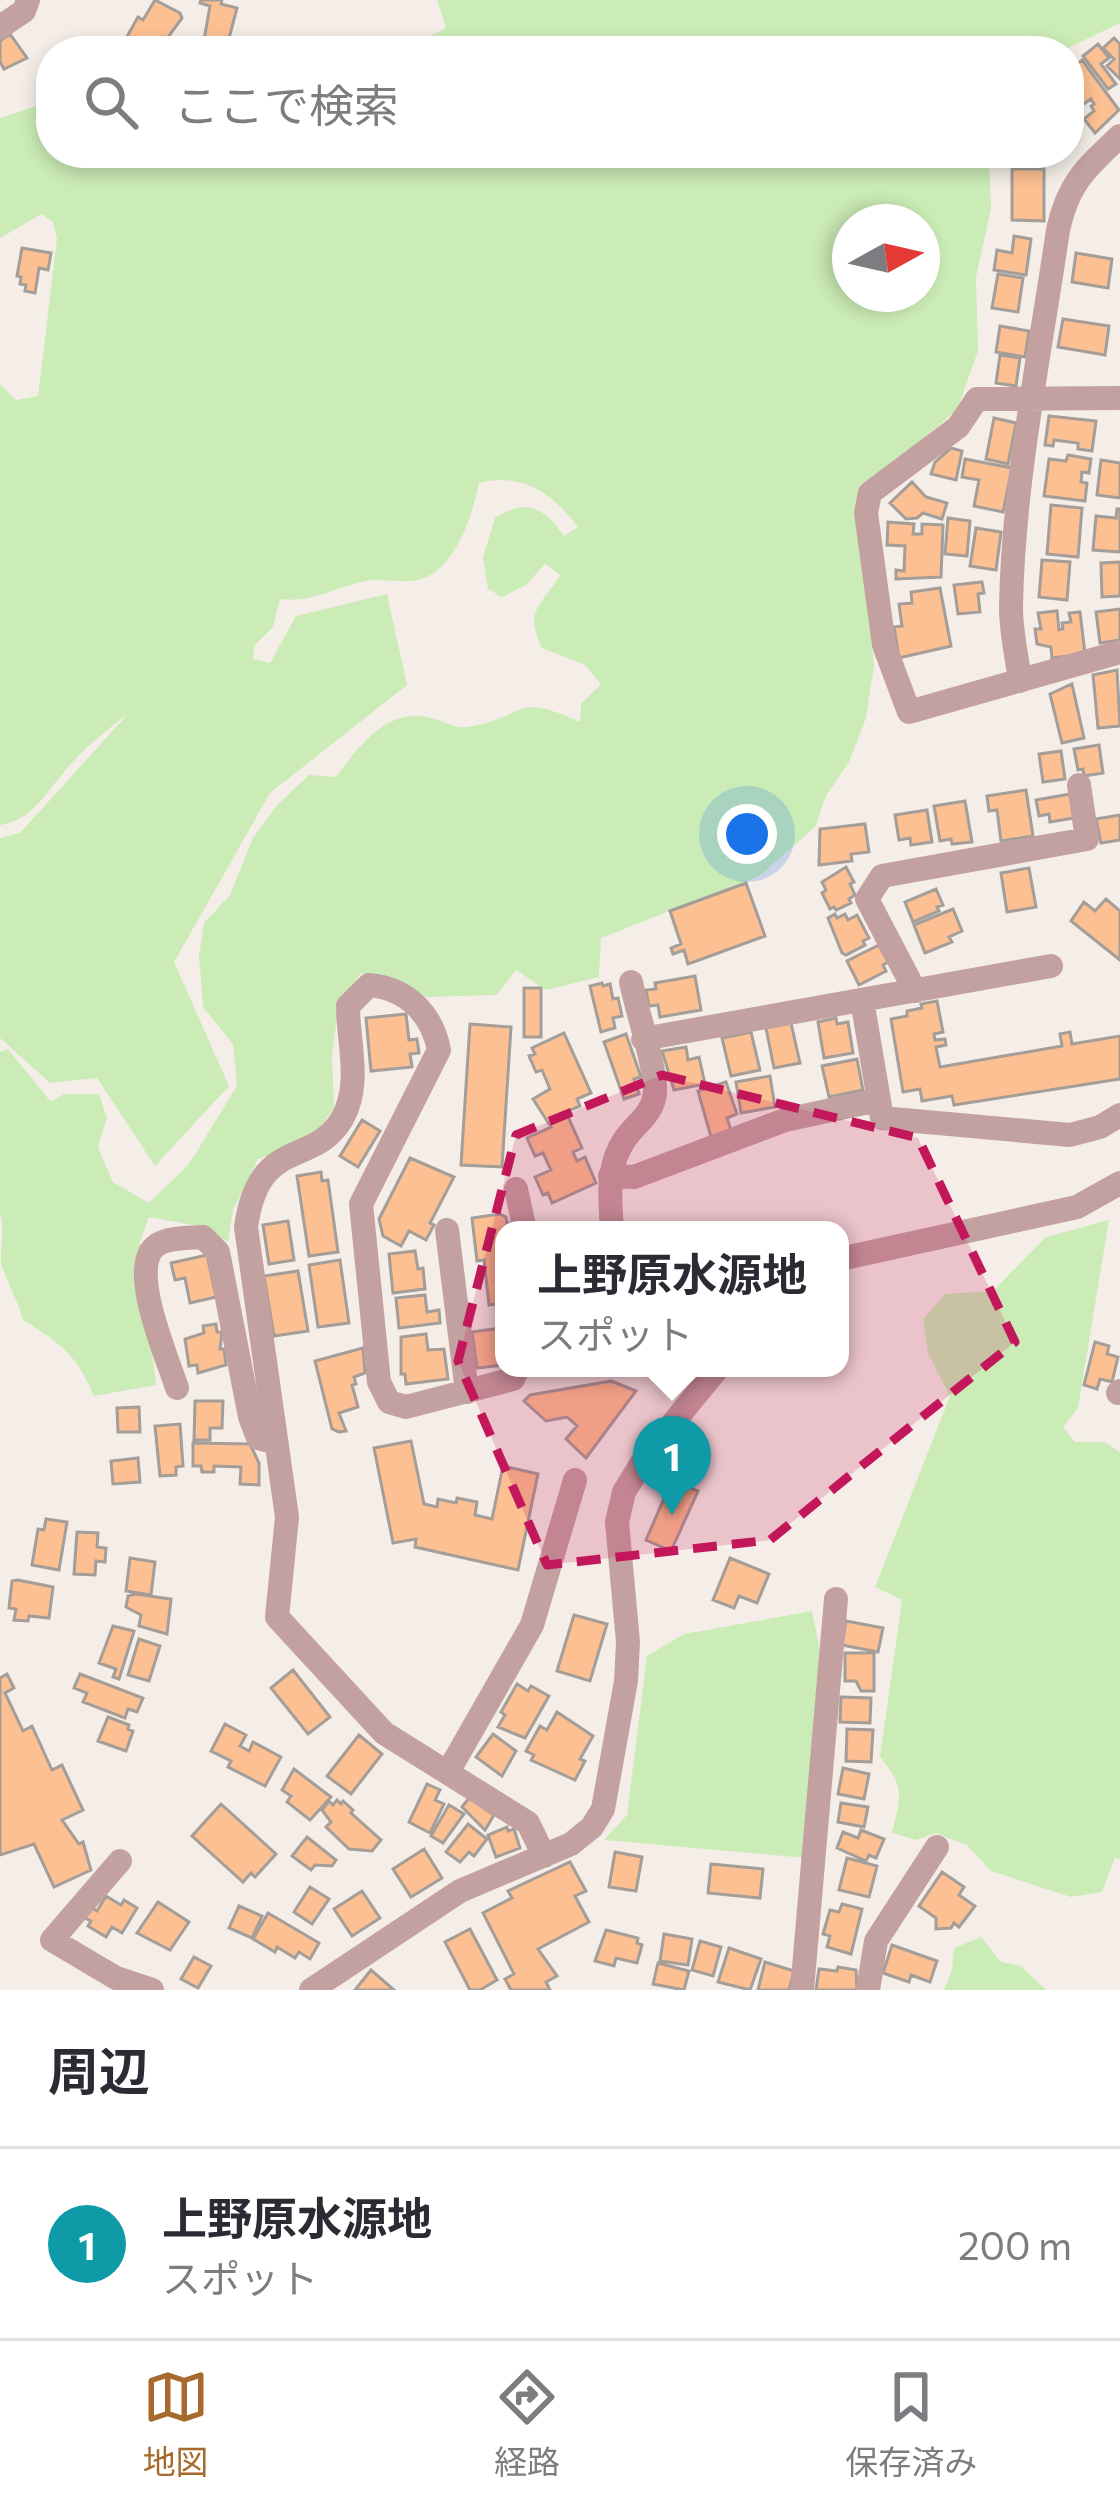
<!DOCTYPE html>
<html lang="ja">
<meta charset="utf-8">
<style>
:root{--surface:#fff;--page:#f2f2f3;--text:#2b2b33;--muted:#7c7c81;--line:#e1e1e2;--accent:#a66a2c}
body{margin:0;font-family:Commissioner,"Noto Sans JP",sans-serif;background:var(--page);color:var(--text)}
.compass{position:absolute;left:832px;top:204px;width:108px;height:108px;border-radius:50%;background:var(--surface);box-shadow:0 6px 18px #0003;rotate:82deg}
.you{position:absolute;left:747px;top:834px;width:42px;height:42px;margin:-30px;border:9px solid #fff;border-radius:50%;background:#1a73e8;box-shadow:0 0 0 18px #1a73e833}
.badge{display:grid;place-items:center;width:78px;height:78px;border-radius:50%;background:var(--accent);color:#fff;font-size:39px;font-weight:700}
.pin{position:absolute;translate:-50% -99px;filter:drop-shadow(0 3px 6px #0008)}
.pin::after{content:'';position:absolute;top:63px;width:42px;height:36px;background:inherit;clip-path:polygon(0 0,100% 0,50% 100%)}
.popup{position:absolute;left:495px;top:1221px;width:354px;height:156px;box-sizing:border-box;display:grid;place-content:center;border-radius:24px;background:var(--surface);filter:drop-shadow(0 3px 9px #0005);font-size:39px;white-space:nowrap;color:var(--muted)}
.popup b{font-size:45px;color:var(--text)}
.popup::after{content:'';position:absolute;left:50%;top:100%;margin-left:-24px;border:24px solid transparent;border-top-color:var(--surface)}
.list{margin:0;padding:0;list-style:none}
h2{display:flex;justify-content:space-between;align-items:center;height:156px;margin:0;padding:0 48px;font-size:51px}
h2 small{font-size:39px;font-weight:400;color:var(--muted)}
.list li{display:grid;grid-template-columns:78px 1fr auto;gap:36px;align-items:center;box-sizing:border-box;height:192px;padding:0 48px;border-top:3px solid var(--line)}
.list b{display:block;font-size:45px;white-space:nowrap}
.list p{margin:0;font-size:39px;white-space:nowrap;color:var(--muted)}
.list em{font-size:39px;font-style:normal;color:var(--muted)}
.icon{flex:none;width:66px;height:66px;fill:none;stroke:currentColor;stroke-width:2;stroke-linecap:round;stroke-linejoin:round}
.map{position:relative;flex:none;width:1120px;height:1990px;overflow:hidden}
.search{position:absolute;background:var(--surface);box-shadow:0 6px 18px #0003;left:36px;right:36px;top:36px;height:132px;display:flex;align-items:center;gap:30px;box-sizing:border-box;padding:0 42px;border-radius:48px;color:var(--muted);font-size:45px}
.sheet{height:348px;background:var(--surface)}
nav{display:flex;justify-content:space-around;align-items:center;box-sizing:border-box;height:168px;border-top:3px solid var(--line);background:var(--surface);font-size:33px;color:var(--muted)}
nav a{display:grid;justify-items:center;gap:6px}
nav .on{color:var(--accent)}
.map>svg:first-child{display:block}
</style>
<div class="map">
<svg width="1120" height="1990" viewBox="0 0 1120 1990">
<rect width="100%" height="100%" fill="#f5eee8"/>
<path fill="#cbecb6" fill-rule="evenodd" d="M437,0H1120V23L1062,51H394L397,41L430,36L446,28Z
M39,105L51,108V153H989L991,209L976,277L978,351L957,410L870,483L859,516L874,666L866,718L849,762L826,796L815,827L759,876L601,938L599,977L546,990L516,970L497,995L426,997L361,973L339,1006L332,1054L334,1107L312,1141L258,1159L233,1210L228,1242L198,1226L149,1217L140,1242L156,1385L94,1396C76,1354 61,1344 23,1320C18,1300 7,1283 1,1263C0,1247 5,1229 0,1213V1052L8,1049L51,1102L64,1094H99L107,1118L98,1147L113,1182L149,1203L189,1164L237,1086L233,1044L203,1007L199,956L204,923L230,895L253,838L277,805L309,775L336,777C359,746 387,707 431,718C444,721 454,729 467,727C526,719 511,690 580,722L581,704L601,684L585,665L542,648C524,610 541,606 560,575L545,564L526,585L502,597L488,589L483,557L495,518C526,498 544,507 564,536L578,527C552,493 522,472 479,483C473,514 454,574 417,580C398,584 380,577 361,582C332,589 310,603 280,599L273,627L254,646L253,659L270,663L296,616L387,594L407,685L270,793L174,962L229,1086L155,1166L97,1078L50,1083L0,1038V838L20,833L127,715C107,729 80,752 64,772C45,794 31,821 0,825V384L16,400L38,396L57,239L53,222L42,214L0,238V118ZM850,222H922V294H850Z
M1109,1220L1078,1408L1063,1427L1075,1442H1104L1120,1452V1860L1115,1858L1102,1892L1071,1897L991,1871L967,1845L935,1833L917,1840L892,1833C901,1795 905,1787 880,1757L902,1600L875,1587L950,1396L928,1353L923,1319L945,1294L993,1291L1046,1237Z
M812,1611L820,1651L806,1858L604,1840L627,1815L647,1656L684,1634Z
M981,1937L1001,1962L1021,1966L1046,1990H944L952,1969L954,1948Z"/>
<path fill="#fdc092" stroke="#a49d98" stroke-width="3" d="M155,0L180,13L182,18L158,51L149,48L139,51L124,42L138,17L143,20Z
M201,0H222L221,4L237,8L227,46L204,40L210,6L200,3Z
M10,34L27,58L4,69L0,62V41Z
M1114,38L1120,44V79L1107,66L1114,59L1103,48Z
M1098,44L1109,58L1101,64L1116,84L1108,89L1083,56Z
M1082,60L1119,110L1095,133L1084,119L1094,111L1091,106L1094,104L1091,99L1078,108L1069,96L1072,74L1069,70Z
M1012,169H1044V221L1012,220Z
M1014,236L1031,239L1026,275L994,270L997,250L1012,253Z
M22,248L51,253L48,270L39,268L35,293L25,291L26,285L20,284L21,277L17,276Z
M1076,253L1112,259L1108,288L1072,282Z
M998,274L1023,278L1018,312L992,308Z
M1063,319L1109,326L1105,355L1058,347Z
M1000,326L1029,331L1025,357L996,352Z
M1000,355L1020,358L1016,386L996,383Z
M1049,416L1096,421L1092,451L1078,449V443L1054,440L1053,446L1045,445Z
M994,418L1016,423L1008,464L986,459Z
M951,448L962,451L956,480L931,474L935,462Z
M1068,455L1091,459L1089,473L1082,472L1081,482L1087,483L1085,501L1044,496L1049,459L1066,461Z
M965,459L1012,468L1003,512L974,506L979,480L962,477Z
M1101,460L1120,463V498L1097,495Z
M912,482L926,497L947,503L942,519L923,513L917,518L906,519L890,503Z
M1051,505L1082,508L1078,557L1047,554Z
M1117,509H1120V552L1093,550L1096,516L1116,518Z
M948,518L970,521L967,556L945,554Z
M888,522L914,524L913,534H922V524L943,525L941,577L896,579V570L904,571L905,546L887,545Z
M976,528L1001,532L996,570L970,566Z
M1042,560L1070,562L1067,600L1039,597Z
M1120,562V596L1102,597L1101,563Z
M982,582L984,593L978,594L980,612L958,614L954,585Z
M940,588L951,646L899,658L894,627L902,626L899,604L912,603L911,592Z
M1120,609V640L1100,643L1096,612Z
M1057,611L1059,630L1063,629L1062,623L1071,622L1069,613L1080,612L1085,654L1052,658L1051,647L1037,644L1035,629H1041L1038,613Z
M1117,670L1120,726L1098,728L1093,675Z
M1072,684L1084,738L1062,743L1050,694Z
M1099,745L1103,773L1084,776L1083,769L1078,770L1074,749Z
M1061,751L1065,779L1043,782L1039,754Z
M1026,790L1033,836L1001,841L997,810L989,811L987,796Z
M1070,794L1074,818L1050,822L1049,814L1039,816L1036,800Z
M965,801L972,842L952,844L951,839L940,841L934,806Z
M927,810L932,842L911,845L910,838L899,840L895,815Z
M1120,815V840L1101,843L1096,819Z
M865,824L869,852L851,854L852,861L819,865L820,829Z
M846,867L854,882L850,884L855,895L849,899L851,903L836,910L834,907L830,909L822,893L826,890L822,882Z
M1029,868L1036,907L1007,912L1001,873Z
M746,883L765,936L688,964L684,950L673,954L671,948L681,944L670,911Z
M936,889L943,905L937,907L939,911L913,922L905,902Z
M1106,899L1120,911V960L1071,921L1084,902L1095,911Z
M953,909L962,931L949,937L952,942L925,953L914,925Z
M835,914L837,918L845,914L848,920L857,915L869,938L863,941L865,945L846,955L842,953L828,918Z
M879,945L888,962L883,965L886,971L859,985L847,961Z
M695,976L701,1010L660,1017L658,1005L649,1006L646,990L656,989L655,983Z
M602,983L603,986L610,984L613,999L618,998L622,1016L613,1018L615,1028L601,1032L590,986Z
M524,988H541V1037H524Z
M937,1001L943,1032L934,1034L935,1040L945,1039L946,1045L936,1047L940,1067L1062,1046L1060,1034L1070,1032L1072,1044L1120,1036V1079L954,1105L952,1096L922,1101L920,1089L903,1092L891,1019L907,1016V1011L922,1008L921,1004Z
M406,1014L409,1040L417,1039L419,1053L410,1054L412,1067L371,1071L366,1018Z
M836,1018L837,1024L848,1022L853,1053L824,1058L818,1022Z
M791,1023L800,1063L774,1068L766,1028Z
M470,1024L511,1027L502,1167L461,1165Z
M751,1032L760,1070L731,1076L722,1038Z
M564,1033L591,1093L577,1099L580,1106L566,1112L582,1148L573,1152L577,1161L585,1157L596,1183L552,1203L548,1193L543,1195L535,1177L551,1170L543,1153L535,1156L527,1138L551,1127L533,1099L550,1089L542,1070L536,1072L529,1056L535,1054L532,1048Z
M626,1034L641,1077L634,1079L639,1094L624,1099L604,1042Z
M686,1047L688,1060L699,1057L705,1084L674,1090L662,1051Z
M857,1059L863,1090L829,1097L822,1066Z
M770,1076L775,1107L741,1113L736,1082Z
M726,1082L737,1114L727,1118L731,1130L711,1137L698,1091Z
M362,1120L380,1131L358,1167L340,1156Z
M410,1158L454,1177L430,1223L434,1225L426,1240L409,1231L401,1246L383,1236L379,1219Z
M321,1172L322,1181L328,1180L338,1252L309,1256L297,1176Z
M500,1214L506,1217L507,1224L512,1223L513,1230H504V1303L489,1305L484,1260L477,1261L472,1218Z
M288,1221L294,1260L269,1264L263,1225Z
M415,1251L418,1269L423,1268L425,1289L393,1293L389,1254Z
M207,1255L216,1297L190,1303L185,1278L175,1280L171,1263Z
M340,1260L349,1323L318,1327L309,1265Z
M298,1271L308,1331L274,1336L264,1276Z
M425,1295L427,1312L439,1310L440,1323L399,1328L396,1298Z
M216,1324L217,1332H222L220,1349H224L226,1365L198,1373L197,1365L189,1366L185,1339L204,1333L203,1326Z
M501,1328L504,1365L477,1368L472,1332Z
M426,1334L428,1350L444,1349L448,1379L406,1384L405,1374H401V1337Z
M1095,1342L1109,1346L1107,1354L1118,1357L1112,1382L1100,1379L1097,1389L1084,1385Z
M363,1348L365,1373L354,1377L356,1384L352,1385L358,1407L339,1413L346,1431L339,1432L332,1429L315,1361Z
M611,1381L636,1391L586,1458L566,1439L577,1426L567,1417L546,1421L524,1401L530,1395Z
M195,1401H223L222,1428H210V1440H194Z
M139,1407L140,1432H118L117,1408Z
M180,1424L183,1466L176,1467V1475L160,1476L155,1426Z
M411,1441L424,1504L437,1507L438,1499L456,1503L457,1498L477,1502L475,1515L492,1519L503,1466L538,1474L518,1570L415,1547L416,1539L393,1543L374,1448Z
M193,1443L250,1444L259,1463V1485L240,1484L241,1467L214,1466V1472H202L201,1466H193Z
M138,1458L140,1482L113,1484L111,1461Z
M672,1480L698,1491L671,1551L646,1540Z
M46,1519L67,1522L59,1570L32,1565L38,1529L44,1530Z
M77,1532L98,1533L97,1547L106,1548L105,1562L96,1561L95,1575L74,1574Z
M130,1558L155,1562L151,1595L126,1591Z
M730,1558L769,1574L757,1603L739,1596L734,1608L713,1600Z
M18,1580L53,1587L49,1618L29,1616L28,1621L14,1620L16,1609L9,1608L12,1581Z
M135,1594L171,1599L167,1634L139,1626L141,1615L126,1607L128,1596Z
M574,1615L607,1624L590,1681L557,1671Z
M846,1621L883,1628L878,1652L842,1645Z
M113,1626L134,1631L119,1679L113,1677L116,1669L99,1663Z
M139,1639L160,1646L149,1681L128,1675Z
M845,1653H874V1691H861L856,1681H845Z
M293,1670L330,1717L308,1734L271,1688Z
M7,1674L14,1688L5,1693L23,1731L32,1726L52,1770L62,1765L83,1810L62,1820L79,1844L83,1842L91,1870L54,1887L34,1844L0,1855V1678Z
M80,1674L143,1698L137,1712L128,1709L125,1718L83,1702L87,1693L74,1688Z
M517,1684L528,1691L531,1686L549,1696L525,1738L498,1727L505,1715L501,1712Z
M841,1697L871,1698L870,1723L840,1722Z
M557,1712L593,1736L580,1759L585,1761L575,1780L531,1760L534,1755L526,1751L540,1726L547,1730Z
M108,1717L129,1725L128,1729L133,1731L126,1751L98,1741Z
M225,1724L246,1735L240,1746L249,1751L253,1742L281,1757L265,1786L228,1767L231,1761L211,1751Z
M847,1729L873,1730L871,1762L846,1761Z
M493,1734L516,1751L502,1776L476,1757Z
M359,1735L382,1754L351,1794L327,1776Z
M843,1768L869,1774L864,1799L838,1794Z
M294,1769L331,1797L310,1820L287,1802L291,1796L282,1790Z
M427,1784L440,1790L435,1800L444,1804L430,1833L409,1822Z
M469,1798L494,1815L485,1830L462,1807Z
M337,1800L341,1804L343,1801L353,1810L351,1813L381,1840L372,1851L349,1849L326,1827L331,1822L322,1810L329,1801L333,1805Z
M841,1803L868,1807L864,1827L838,1822Z
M221,1804L276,1854L255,1877L251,1873L243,1882L192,1836Z
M449,1805L464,1814L443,1843L431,1836Z
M468,1824L487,1839L474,1856L469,1852L460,1862L446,1852Z
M507,1827L508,1831L514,1829L520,1848L496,1857L488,1835Z
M861,1830L884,1839L876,1858L869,1855L866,1861L837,1848L843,1832L858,1838Z
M307,1837L336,1860L332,1866L315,1865L311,1870L292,1856Z
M424,1849L442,1878L411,1897L393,1869Z
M615,1852L642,1857L636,1891L609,1887Z
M847,1858L877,1866L869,1897L839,1890Z
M570,1862L586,1891L575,1896L589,1922L538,1949L557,1976L546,1982L550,1990H511L505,1979L514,1974L483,1913L512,1898L508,1891Z
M711,1864L763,1869L760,1898L708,1893Z
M942,1872L964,1887L959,1895L975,1906L959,1927L954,1923L951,1928L936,1929V1918L919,1906Z
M310,1887L329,1899L312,1924L294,1912Z
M362,1891L380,1918L352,1936L334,1909Z
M106,1896L121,1905L124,1900L137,1908L122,1933L112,1927L106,1937L88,1926L91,1921L83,1917L89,1906L97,1911Z
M158,1902L189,1922L170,1950L137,1933Z
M842,1904L862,1909L851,1954L827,1947L830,1936L823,1934L830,1910L839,1912Z
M239,1906L262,1916L252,1938L229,1928Z
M268,1913L319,1943L310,1959L299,1952L295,1958L277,1947L275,1952L253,1939Z
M470,1929L497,1980L480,1990H470L445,1942Z
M606,1930L638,1938L637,1943L642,1945L637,1963L616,1958L614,1966L595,1961Z
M664,1934L692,1939L688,1965L660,1961Z
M700,1941L721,1947L713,1976L692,1970Z
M892,1945L937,1961L930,1982L911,1975L909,1982L883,1973Z
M729,1948L761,1959L750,1990L718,1982Z
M194,1957L211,1966L198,1988L181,1979Z
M765,1962L794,1971L789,1990H758Z
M658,1963L689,1971L684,1990L653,1984Z
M838,1967L856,1970L857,1990H816L819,1969L837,1971Z
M371,1970L394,1990H355Z"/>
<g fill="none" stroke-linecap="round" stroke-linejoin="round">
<path stroke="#c4a1a1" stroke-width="24" d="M0,27L24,11L28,0
M1120,398L977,399L958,427L870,493L866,513L884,645L909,712L1120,652
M1020,681C1017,657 1011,632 1011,608C1013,481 1040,355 1058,230C1068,183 1086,168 1120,136
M915,991L867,899L882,876L1087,839L1079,785
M862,1000L882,1118L1070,1135L1100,1127L1120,1115
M643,1039L1051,966
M610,1176L634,1177L785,1120L878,1100
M516,1189L525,1230
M447,1230L467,1392
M612,1230C610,1199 606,1166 625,1139C636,1123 653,1114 655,1093C657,1070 636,1008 631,982
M840,1259L1077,1207L1120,1183
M518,1368L513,1379L406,1407L389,1402L379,1382L361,1204L439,1050C432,1014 407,988 369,985L348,1006C348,1043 362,1084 342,1119C313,1168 259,1135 246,1227L287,1517L277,1617L384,1733L528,1823L544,1856
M177,1388C168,1359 126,1265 157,1245C168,1237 189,1238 203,1237L218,1252L250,1417L258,1438L276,1443
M1118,1393L1120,1391
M448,1772L532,1625L575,1480
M120,1861L52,1940L116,1978L152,1990
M311,1990L460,1891L571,1844L592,1827L603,1809L626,1681L628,1642L617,1522L624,1492L646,1456L718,1368
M802,1990L836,1599
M868,1990L876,1941L937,1847"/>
</g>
<path fill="#c2185b" fill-opacity="0.2" stroke="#c2185b" stroke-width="9" stroke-dasharray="24 15" stroke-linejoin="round" d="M662,1075L918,1138L1015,1342L770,1540L547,1565L458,1361L516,1135Z"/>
</svg>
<svg class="compass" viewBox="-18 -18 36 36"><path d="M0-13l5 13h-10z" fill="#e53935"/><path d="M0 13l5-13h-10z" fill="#7c7c81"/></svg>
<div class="you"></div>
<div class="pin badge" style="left:672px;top:1515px;background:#0f9aa8">1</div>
<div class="popup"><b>上野原水源地</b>スポット</div>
<div class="search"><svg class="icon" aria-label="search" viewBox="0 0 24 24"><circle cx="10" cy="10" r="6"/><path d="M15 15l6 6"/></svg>ここで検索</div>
</div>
<section class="sheet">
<h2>周辺<small></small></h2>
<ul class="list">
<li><span class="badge" style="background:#0f9aa8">1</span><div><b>上野原水源地</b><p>スポット</p></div><em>200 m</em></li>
</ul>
</section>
<nav>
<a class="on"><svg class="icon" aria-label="map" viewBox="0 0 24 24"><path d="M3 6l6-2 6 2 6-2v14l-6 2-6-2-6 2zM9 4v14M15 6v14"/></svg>地図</a>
<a><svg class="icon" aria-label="directions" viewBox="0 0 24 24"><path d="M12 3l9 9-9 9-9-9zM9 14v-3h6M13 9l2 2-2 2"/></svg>経路</a>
<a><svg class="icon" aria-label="saved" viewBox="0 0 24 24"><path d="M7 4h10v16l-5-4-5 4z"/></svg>保存済み</a>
</nav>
